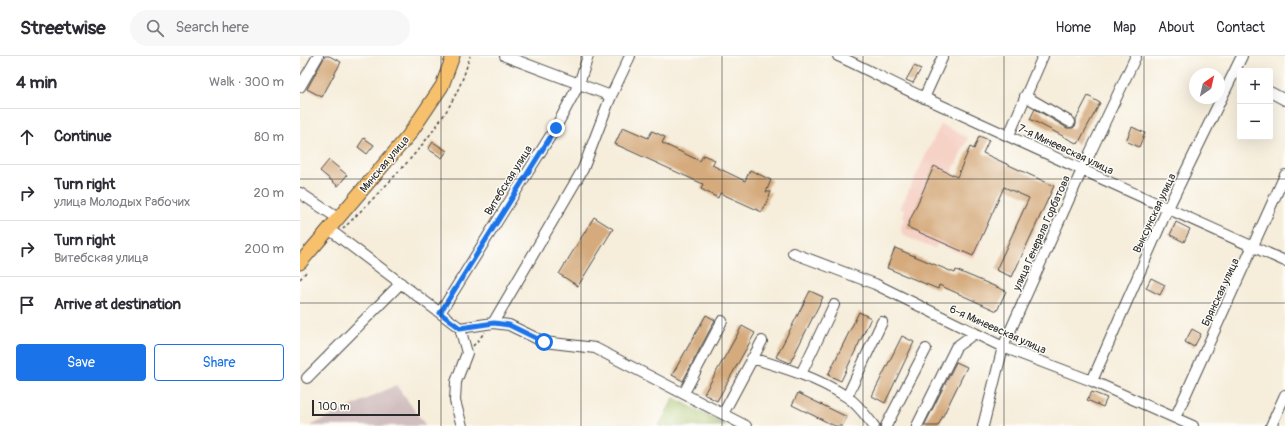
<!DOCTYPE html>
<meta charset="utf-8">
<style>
:root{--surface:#fff;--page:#f7f7f7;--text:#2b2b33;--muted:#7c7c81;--line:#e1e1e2;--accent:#1a73e8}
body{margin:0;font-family:Pangolin,sans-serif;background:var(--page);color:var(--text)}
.controls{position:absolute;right:12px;top:12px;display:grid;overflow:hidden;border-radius:4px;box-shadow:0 4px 16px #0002}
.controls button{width:36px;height:36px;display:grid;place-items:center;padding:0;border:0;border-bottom:1px solid var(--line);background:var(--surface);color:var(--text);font:20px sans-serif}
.compass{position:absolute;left:889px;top:12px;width:36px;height:36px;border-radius:50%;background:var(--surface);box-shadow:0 4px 16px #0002;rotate:34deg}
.scale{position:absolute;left:12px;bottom:10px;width:108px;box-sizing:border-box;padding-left:4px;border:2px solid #2b2b2b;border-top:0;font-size:11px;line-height:14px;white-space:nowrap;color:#2b2b2b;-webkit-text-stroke:3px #fdfcf7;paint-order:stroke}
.stop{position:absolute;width:12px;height:12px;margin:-9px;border:3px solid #1a73e8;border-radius:50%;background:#fff}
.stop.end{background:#1a73e8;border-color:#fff;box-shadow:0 1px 4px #0008}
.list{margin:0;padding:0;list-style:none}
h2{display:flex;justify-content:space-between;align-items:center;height:52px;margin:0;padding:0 16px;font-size:17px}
h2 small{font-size:13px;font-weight:400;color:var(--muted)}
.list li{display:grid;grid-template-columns:26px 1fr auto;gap:12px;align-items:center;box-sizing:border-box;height:56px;padding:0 16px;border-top:1px solid var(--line)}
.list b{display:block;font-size:15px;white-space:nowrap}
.list p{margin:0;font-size:13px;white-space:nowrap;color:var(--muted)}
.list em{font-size:13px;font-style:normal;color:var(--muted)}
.actions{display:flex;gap:8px;padding:12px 16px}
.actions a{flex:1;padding:9px 0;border:1px solid var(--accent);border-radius:4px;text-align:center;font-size:14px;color:var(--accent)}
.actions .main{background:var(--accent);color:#fff}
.icon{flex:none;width:22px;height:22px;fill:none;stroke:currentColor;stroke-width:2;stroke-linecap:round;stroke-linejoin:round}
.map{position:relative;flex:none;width:985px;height:370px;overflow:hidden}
header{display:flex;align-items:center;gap:24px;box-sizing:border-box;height:56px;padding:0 20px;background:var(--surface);border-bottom:1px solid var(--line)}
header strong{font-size:19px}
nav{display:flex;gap:22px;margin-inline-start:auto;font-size:14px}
.search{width:280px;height:36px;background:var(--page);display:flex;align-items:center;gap:10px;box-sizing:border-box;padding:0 14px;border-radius:22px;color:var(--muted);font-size:15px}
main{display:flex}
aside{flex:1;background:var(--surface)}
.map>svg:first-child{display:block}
</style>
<header>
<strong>Streetwise</strong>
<div class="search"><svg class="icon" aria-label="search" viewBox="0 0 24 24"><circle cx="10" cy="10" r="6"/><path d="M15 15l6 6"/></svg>Search here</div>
<nav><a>Home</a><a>Map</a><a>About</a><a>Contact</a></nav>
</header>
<main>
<aside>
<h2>4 min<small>Walk · 300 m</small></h2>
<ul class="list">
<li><svg class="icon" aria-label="ahead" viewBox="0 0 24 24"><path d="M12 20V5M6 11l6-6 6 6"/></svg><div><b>Continue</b></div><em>80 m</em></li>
<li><svg class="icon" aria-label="right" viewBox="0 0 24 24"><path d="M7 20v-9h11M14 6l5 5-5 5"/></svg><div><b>Turn right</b><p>улица Молодых Рабочих</p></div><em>20 m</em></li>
<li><svg class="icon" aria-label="right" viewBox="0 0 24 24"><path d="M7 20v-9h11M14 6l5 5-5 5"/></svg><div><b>Turn right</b><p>Витебская улица</p></div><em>200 m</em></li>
<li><svg class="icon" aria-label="arrive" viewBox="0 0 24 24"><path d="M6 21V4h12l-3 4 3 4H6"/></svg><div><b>Arrive at destination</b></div></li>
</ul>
<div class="actions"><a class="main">Save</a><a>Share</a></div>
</aside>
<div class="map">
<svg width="985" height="370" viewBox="0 0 985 370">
<rect width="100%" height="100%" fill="#fdfcf7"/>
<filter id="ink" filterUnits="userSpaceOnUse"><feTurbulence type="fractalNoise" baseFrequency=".025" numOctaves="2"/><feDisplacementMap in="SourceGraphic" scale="8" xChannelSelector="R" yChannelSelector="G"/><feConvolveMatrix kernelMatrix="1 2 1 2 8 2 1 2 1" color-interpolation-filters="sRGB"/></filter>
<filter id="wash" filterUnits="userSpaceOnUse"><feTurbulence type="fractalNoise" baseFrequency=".012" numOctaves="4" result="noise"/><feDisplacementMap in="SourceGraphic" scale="16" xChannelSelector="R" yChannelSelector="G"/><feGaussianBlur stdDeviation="0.9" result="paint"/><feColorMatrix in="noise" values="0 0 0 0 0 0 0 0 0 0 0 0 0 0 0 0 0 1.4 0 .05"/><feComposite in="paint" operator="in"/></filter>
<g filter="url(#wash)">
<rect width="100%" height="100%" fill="#f6edda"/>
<path fill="#f6d1c6" d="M641,68L668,82L653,114L654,118L701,139L674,203L637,188L635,193L602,179L601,171L605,163L603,160L605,155L600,152Z"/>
<path fill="#d1bfbf" d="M96,329L126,370H10Z"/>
<path fill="#a6c36a" stroke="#68774a" d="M374,342L426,370H359Z"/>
<g id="blocks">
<path fill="#d5ab7e" d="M25,0H29L41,6L22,41L7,33Z
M614,10L621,13L613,27L606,24Z
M788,40L800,47L778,88L730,63L735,53L767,72H773L776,69V63Z
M323,71L348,82L352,75L365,81L362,87L400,105L403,99L415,104L412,109L445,125L450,114L471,124L466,136H471L462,156L420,137L418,142L401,133L403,128L315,88Z
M832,71L845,77L839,91L826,85Z
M679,80L689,84L683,97L754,130L712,221L696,214L729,142L704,131L673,200L607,171L634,110L657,121L670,91L674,93Z
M64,82L74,89L67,98L58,91Z
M133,86L147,95L142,102L128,93Z
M29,104L47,119L38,130L20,115Z
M294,161L313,173L278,230L259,218Z
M876,166L890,173L884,186L870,179Z
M595,192L655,217L656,214L706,235L697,255L639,229L638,233L587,212Z
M851,222L865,229L860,239L846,232Z
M510,235L523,241L490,307L476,301Z
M559,256L571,262L541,325L528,319Z
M406,259L415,264L383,325L372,319Z
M442,270L455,277L417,345L404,338Z
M892,273L901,278L894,291L885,286Z
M602,280L614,286L585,347L572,340Z
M656,306L667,311L638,370H624Z
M792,336L807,342L803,351L787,344Z
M498,337L547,361L542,370H535L492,349Z"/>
</g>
</g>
<g filter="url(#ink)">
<use href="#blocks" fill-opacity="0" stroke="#494845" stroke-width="1"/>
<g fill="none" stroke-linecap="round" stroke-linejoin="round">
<defs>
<path id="minor" d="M205,0L311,40L330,0
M538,0C567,13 595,29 625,42C745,97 865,152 985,205
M0,31L18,0
M970,36L985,44
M725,40L770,66
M624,42L643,0
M709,79L743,0
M0,137L39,163
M30,174L160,272L167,297L156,326L155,345L162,370
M493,197L575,228L703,291L792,325L893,370
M140,257L256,71L279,28L288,0
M193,267L209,269L244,286L295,292L446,370
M160,272L193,267L283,113L311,40
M452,302C485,312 518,322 547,341C558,348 566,360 574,370
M501,318L534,249
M7,322L101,227
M792,325L867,154L942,0
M384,337L422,265
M547,341L582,266
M423,358L462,285
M875,362L985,119
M586,370L626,293
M617,370L656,291L675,277
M683,370L703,291L782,114L836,0
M971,370L985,339"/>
<path id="major" d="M0,207L109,79L142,30L153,0"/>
</defs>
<use href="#minor" stroke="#494845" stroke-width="12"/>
<use href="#major" stroke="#494845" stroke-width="15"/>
<path stroke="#494845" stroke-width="1.5" stroke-dasharray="3 3" stroke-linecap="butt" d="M43,173C83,132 138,81 160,29C164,20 167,10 170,0
M0,223L7,215
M173,290L185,276"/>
<use href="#minor" stroke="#fff" stroke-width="10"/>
<use href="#major" stroke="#f7c06c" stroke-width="13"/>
</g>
</g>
<g fill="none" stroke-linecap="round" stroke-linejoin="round" filter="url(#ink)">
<path stroke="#1a73e8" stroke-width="5" d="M244,286L209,269L194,267L160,272L140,257L256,72"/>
</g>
<path fill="none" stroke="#2b2b2b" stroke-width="1" stroke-opacity="0.55" d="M141,0V370M281,0V370M422,0V370M563,0V370M704,0V370M844,0V370M0,123H985M0,247H985"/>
<g text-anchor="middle" stroke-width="3" stroke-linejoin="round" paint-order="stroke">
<g font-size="11" fill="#2b2b2b" stroke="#fdfcf7">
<text transform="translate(766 93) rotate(25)" y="4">7-я Минеевская улица</text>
<text transform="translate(84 108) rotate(-50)" y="4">Минская улица</text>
<text transform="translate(208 124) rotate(-58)" y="4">Витебская улица</text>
<text transform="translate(854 157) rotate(-65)" y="4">Выксунская улица</text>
<text transform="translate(741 177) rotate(-66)" y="4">улица Генерала Горбатова</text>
<text transform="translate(920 236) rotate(-65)" y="4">Брянская улица</text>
<text transform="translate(698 273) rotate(24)" y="4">6-я Минеевская улица</text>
</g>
</g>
</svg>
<div class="controls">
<button>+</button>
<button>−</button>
</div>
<svg class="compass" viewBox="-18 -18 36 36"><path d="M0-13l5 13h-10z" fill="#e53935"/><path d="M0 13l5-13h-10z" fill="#7c7c81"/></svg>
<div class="scale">100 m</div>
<div class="stop" style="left:244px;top:286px"></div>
<div class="stop end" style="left:256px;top:72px"></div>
</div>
</main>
